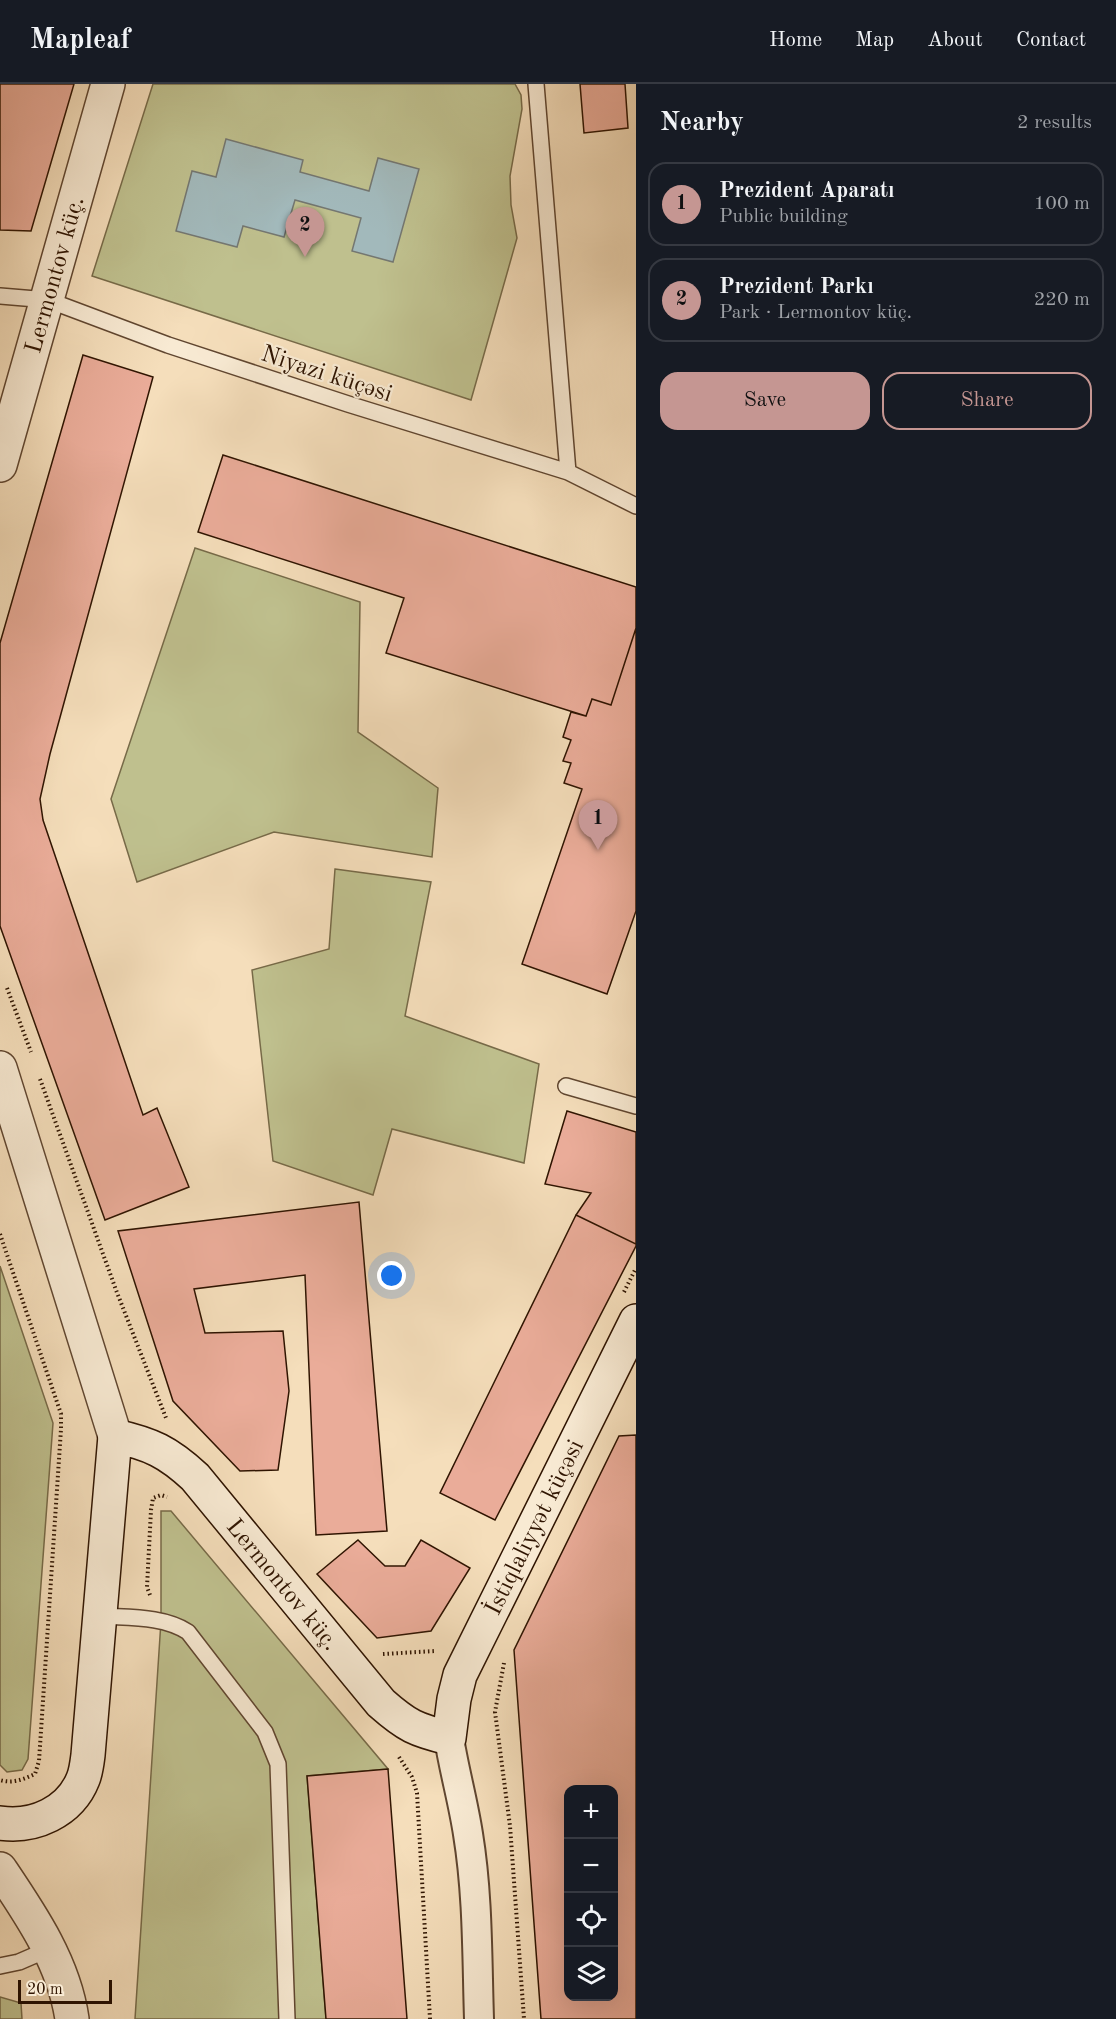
<!DOCTYPE html>
<meta charset="utf-8">
<style>
:root{--surface:#171b24;--page:#20242c;--text:#f1f3f6;--muted:#9ea1a6;--line:#363941;--accent:#c59692}
body{margin:0;font-family:"Old Standard TT",serif;background:var(--page);color:var(--text)}
.controls{position:absolute;right:18px;bottom:18px;display:grid;overflow:hidden;border-radius:12px;box-shadow:0 6px 24px #0002}
.controls button{width:54px;height:54px;display:grid;place-items:center;padding:0;border:0;border-bottom:2px solid var(--line);background:var(--surface);color:var(--text);font:30px sans-serif}
.scale{position:absolute;left:18px;bottom:15px;width:94px;box-sizing:border-box;padding-left:6px;border:3px solid #2f1401;border-top:0;font-size:16px;line-height:21px;white-space:nowrap;color:#2f1401;-webkit-text-stroke:4px #f8ead3;paint-order:stroke}
.you{position:absolute;left:392px;top:1192px;width:21px;height:21px;margin:-15px;border:4px solid #fff;border-radius:50%;background:#1a73e8;box-shadow:0 0 0 9px #1a73e833}
.badge{display:grid;place-items:center;width:39px;height:39px;border-radius:50%;background:var(--accent);color:#111;font-size:20px;font-weight:700}
.pin{position:absolute;translate:-50% -50px;filter:drop-shadow(0 2px 3px #0008)}
.pin::after{content:'';position:absolute;top:32px;width:21px;height:18px;background:inherit;clip-path:polygon(0 0,100% 0,50% 100%)}
.list{margin:0;padding:0;list-style:none}
h2{display:flex;justify-content:space-between;align-items:center;height:78px;margin:0;padding:0 24px;font-size:26px}
h2 small{font-size:20px;font-weight:400;color:var(--muted)}
.list li{display:grid;grid-template-columns:39px 1fr auto;gap:18px;align-items:center;box-sizing:border-box;height:84px;margin:0 12px 12px;padding:0 12px;border:2px solid var(--line);border-radius:18px}
.list b{display:block;font-size:22px;white-space:nowrap}
.list p{margin:0;font-size:20px;white-space:nowrap;color:var(--muted)}
.list em{font-size:20px;font-style:normal;color:var(--muted)}
.actions{display:flex;gap:12px;padding:18px 24px}
.actions a{flex:1;padding:14px 0;border:2px solid var(--accent);border-radius:18px;text-align:center;font-size:21px;color:var(--accent)}
.actions .main{background:var(--accent);color:#111}
.icon{flex:none;width:33px;height:33px;fill:none;stroke:currentColor;stroke-width:2;stroke-linecap:round;stroke-linejoin:round}
.map{position:relative;flex:none;width:636px;height:1935px;overflow:hidden}
header{display:flex;align-items:center;gap:36px;box-sizing:border-box;height:84px;padding:0 30px;background:var(--surface);border-bottom:2px solid var(--line)}
header strong{font-size:28px}
nav{display:flex;gap:33px;margin-inline-start:auto;font-size:21px}
main{display:flex}
aside{flex:1;background:var(--surface)}
.map>svg:first-child{display:block}
</style>
<header>
<strong>Mapleaf</strong>
<nav><a>Home</a><a>Map</a><a>About</a><a>Contact</a></nav>
</header>
<main>
<div class="map">
<svg width="636" height="1935" viewBox="0 0 636 1935">
<rect width="100%" height="100%" fill="#f5debb"/>
<filter id="stains"><feTurbulence type="fractalNoise" baseFrequency=".00333" numOctaves="4"/><feColorMatrix values="0 0 0 0 .2 0 0 0 0 .09 0 0 0 0 .02 0 0 0 .5 -.17"/></filter>
<radialGradient id="worn" r=".72"><stop offset=".6" stop-color="#630" stop-opacity="0"/><stop offset="1" stop-color="#630" stop-opacity=".3"/></radialGradient>
<path fill="#bfc08e" stroke="#776a48" stroke-width="1.5" d="M153,0H515L521,11L522,25L510,92L511,121L517,154L471,316L92,192Z
M195,464L360,518L358,648L438,704L432,773L274,748L137,798L111,715Z
M335,785L431,798L405,932L539,980L524,1079L392,1045L373,1111L273,1077L252,886L329,865Z
M0,1182L53,1339L28,1675L22,1686L7,1688L0,1681Z
M161,1427H171L388,1685L307,1692L326,1935H135L161,1537Z
M0,1913L21,1919L22,1935H0Z"/>
<path fill="#a2b9bb" stroke="#747771" stroke-width="1.5" d="M226,55L303,76L300,88L369,107L378,74L419,85L393,178L352,167L361,134L295,116L284,153L243,142L237,163L176,147L192,87L216,93Z"/>
<path fill="#eaac99" stroke="#2f1401" stroke-width="1.5" fill-rule="evenodd" d="M0,0H74L31,147L0,146Z
M580,0H625L628,44L584,49Z
M83,271L153,293L50,670L40,715L43,736L143,1031L157,1024L189,1103L105,1136L0,842V559Z
M223,371L636,503V544L611,621L592,615L586,632L386,569L404,514L198,448Z
M636,544V827L607,910L522,880L582,705L564,699L571,679L563,677L571,656L563,653L571,628L586,632L592,615L611,621Z
M567,1027L636,1048V1160L576,1131L591,1109L545,1100Z
M359,1118L387,1447L316,1451L305,1191L194,1205L205,1249L283,1247L289,1307L278,1386L240,1387L173,1317L118,1147Z
M576,1131L636,1160V1162L495,1436L440,1409Z
M636,1351V1935H541L514,1566L619,1352ZM568,1706H614V1912H568Z
M358,1456L385,1482H405L421,1456L470,1484L431,1547L377,1554L317,1490Z
M388,1685L407,1935H326L307,1692Z"/>
<g fill="none" stroke-linecap="round" stroke-linejoin="round">
<defs>
<path id="service" d="M536,0L568,388
M0,212L48,216L168,261L348,320L568,388L636,422
M566,1002L636,1022
M101,1532C130,1534 163,1532 188,1548L265,1648L278,1680L287,1935
M0,1882L19,1878L49,1865"/>
<path id="minor" d="M449,1654C454,1686 463,1717 468,1750C478,1811 477,1873 479,1935"/>
<g id="tertiary">
<path id="s1" d="M0,381L108,0"/>
<path d="M0,984L115,1352"/>
<path d="M0,1785C31,1831 64,1879 72,1935"/>
</g>
<g id="secondary">
<path id="s2" d="M0,1739C34,1744 70,1728 83,1695C86,1688 87,1679 88,1671L115,1352C151,1360 168,1368 195,1393L381,1619C407,1642 416,1646 449,1654L454,1615L460,1591L636,1237"/>
</g>
</defs>
<use href="#service" stroke="#604630" stroke-width="18"/>
<use href="#minor" stroke="#604630" stroke-width="32"/>
<use href="#tertiary" stroke="#604630" stroke-width="36"/>
<use href="#secondary" stroke="#2f1401" stroke-width="36"/>
<path stroke="#2f1401" stroke-width="4" stroke-dasharray="1.5 3" stroke-linecap="butt" d="M7,904L31,968
M40,995L116,1206L166,1334
M0,1150L61,1330V1345L39,1677L35,1690C24,1695 13,1700 0,1696
M624,1208L636,1184
M150,1511L147,1503L151,1426L153,1414L161,1411L167,1413
M383,1570L435,1567
M504,1579L495,1628L510,1742L524,1935
M399,1673L412,1693L417,1709L430,1935"/>
<use href="#service" stroke="#f8ead3" stroke-width="15"/>
<use href="#minor" stroke="#f8ead3" stroke-width="28"/>
<use href="#tertiary" stroke="#f8ead3" stroke-width="33"/>
<use href="#secondary" stroke="#f8ead3" stroke-width="33"/>
</g>
<g text-anchor="middle" stroke-width="4.5" stroke-linejoin="round" paint-order="stroke">
<g font-size="24" fill="#2f1401" stroke="#f8ead3">
<text dy="8" stroke="none"><textPath href="#s1" startOffset="198">Lermontov küç.</textPath></text>
<text transform="translate(327 289) rotate(18)" y="8">Niyazi küçəsi</text>
<text dy="8" stroke="none"><textPath href="#s2" startOffset="1137">İstiqlaliyyət küçəsi</textPath></text>
<text dy="8" stroke="none"><textPath href="#s2" startOffset="676">Lermontov küç.</textPath></text>
</g>
</g>
<rect width="100%" height="100%" filter="url(#stains)"/>
<rect width="100%" height="100%" fill="url(#worn)"/>
</svg>
<div class="controls">
<button>+</button>
<button>−</button>
<button><svg class="icon" aria-label="locate" viewBox="0 0 24 24"><circle cx="12" cy="12" r="6"/><path d="M12 2v4M12 18v4M2 12h4M18 12h4"/></svg></button>
<button><svg class="icon" aria-label="layers" viewBox="0 0 24 24"><path d="M12 4l9 5-9 5-9-5zM3 14l9 5 9-5"/></svg></button>
</div>
<div class="scale">20 m</div>
<div class="you"></div>
<div class="pin badge" style="left:598px;top:766px">1</div>
<div class="pin badge" style="left:305px;top:173px">2</div>
</div>
<aside>
<h2>Nearby<small>2 results</small></h2>
<ul class="list">
<li><span class="badge">1</span><div><b>Prezident Aparatı</b><p>Public building</p></div><em>100 m</em></li>
<li><span class="badge">2</span><div><b>Prezident Parkı</b><p>Park · Lermontov küç.</p></div><em>220 m</em></li>
</ul>
<div class="actions"><a class="main">Save</a><a>Share</a></div>
</aside>
</main>
